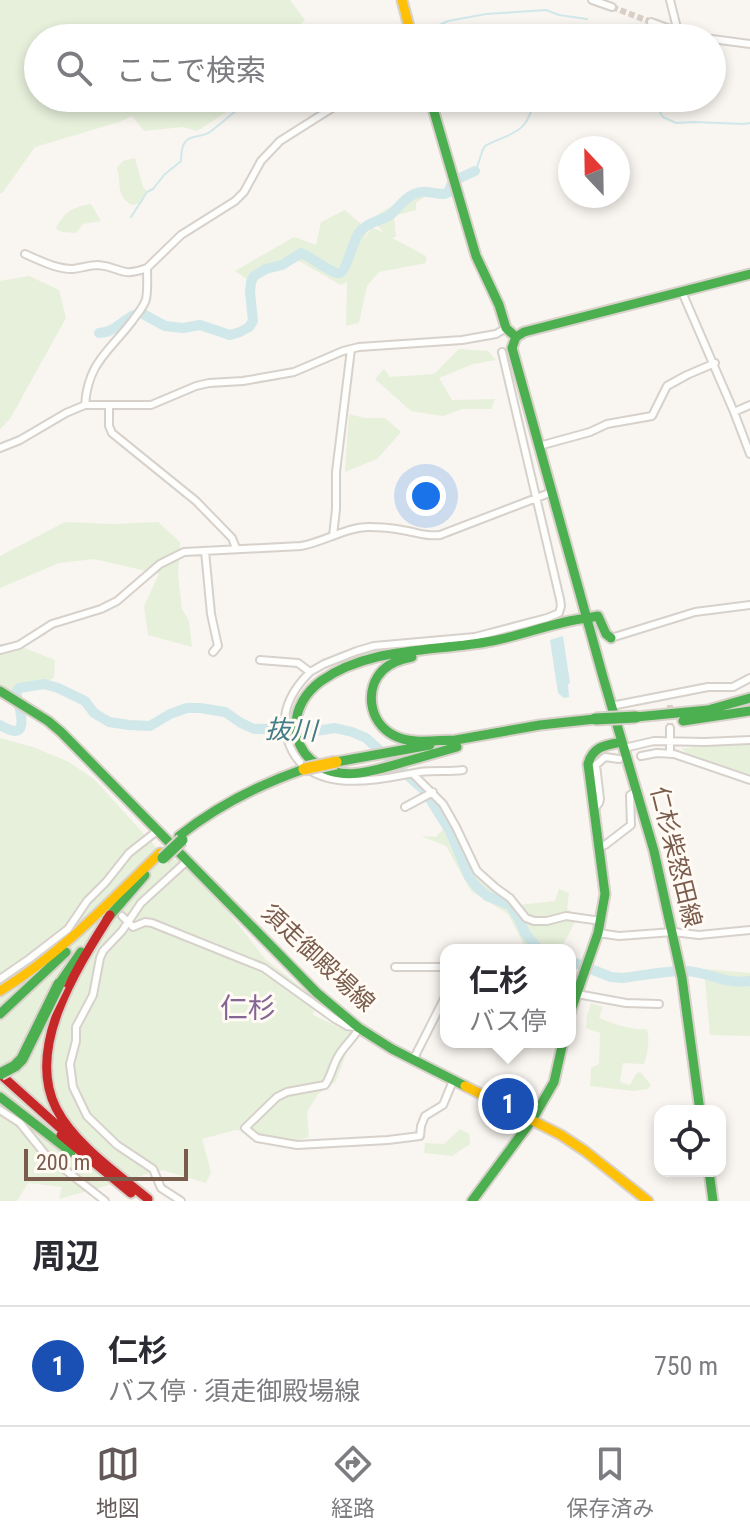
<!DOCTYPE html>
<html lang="ja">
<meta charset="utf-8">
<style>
:root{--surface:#fff;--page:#f2f2f3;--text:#2b2b33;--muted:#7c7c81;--line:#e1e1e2;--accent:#625958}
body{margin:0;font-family:"Roboto Condensed","Noto Sans JP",sans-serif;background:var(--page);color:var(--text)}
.controls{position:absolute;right:24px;bottom:24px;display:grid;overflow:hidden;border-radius:16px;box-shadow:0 4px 12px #0003}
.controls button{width:72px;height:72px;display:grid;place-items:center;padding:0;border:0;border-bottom:2px solid var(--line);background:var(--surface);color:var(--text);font:40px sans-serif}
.compass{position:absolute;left:558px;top:136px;width:72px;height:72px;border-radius:50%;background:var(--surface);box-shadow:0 4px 12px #0003;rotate:338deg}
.scale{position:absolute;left:24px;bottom:20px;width:164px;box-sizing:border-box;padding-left:8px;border:4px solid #7a5c4d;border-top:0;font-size:22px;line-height:28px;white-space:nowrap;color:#7a5c4d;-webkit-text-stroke:6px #fffaf3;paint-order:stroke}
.you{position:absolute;left:426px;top:496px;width:28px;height:28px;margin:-20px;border:6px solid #fff;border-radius:50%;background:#1a73e8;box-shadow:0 0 0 12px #1a73e833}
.badge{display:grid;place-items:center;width:52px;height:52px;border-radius:50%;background:var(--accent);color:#fff;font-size:26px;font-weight:700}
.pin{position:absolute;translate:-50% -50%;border:4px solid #fff;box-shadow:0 2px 8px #0006}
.popup{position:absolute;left:440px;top:944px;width:136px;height:104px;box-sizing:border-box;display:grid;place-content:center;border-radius:16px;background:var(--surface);filter:drop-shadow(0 2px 6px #0005);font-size:26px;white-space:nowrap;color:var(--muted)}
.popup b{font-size:30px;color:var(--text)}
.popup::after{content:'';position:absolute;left:50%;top:100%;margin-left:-16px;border:16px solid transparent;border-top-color:var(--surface)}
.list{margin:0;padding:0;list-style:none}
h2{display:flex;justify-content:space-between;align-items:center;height:104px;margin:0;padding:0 32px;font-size:34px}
h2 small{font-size:26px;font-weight:400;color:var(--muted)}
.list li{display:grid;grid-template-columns:52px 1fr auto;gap:24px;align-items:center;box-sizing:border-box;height:120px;padding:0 32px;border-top:2px solid var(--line)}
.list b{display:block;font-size:30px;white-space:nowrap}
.list p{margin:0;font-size:26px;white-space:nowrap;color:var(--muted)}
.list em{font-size:26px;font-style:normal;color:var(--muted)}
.icon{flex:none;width:44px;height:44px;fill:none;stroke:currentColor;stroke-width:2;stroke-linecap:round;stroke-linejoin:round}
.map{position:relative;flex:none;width:750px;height:1201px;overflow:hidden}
.search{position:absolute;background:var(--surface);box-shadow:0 4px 12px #0003;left:24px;right:24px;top:24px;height:88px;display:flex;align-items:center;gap:20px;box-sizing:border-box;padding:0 28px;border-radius:44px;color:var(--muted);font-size:30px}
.sheet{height:224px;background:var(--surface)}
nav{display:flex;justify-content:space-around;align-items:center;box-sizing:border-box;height:112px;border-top:2px solid var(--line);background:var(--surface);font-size:22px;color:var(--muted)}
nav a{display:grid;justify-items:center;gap:4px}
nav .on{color:var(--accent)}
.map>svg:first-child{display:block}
</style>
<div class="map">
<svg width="750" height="1201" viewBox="0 0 750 1201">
<rect width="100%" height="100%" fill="#f9f5f0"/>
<path fill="#e7f0db" d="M0,0H290L305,20L286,35H244L242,38H38V98H232L228,111L197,131L183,127L144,131L132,116L119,122L35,147L3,192L0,194Z
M135,158L143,187L147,192L142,203L132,205C115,196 122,183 117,168L123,161Z
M415,194L426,196L416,203V210L394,216L396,237L392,238L426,256V263L379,272L367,286L359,323L346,326L347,282L341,285L299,261L270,272L251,282L235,271L294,237L316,245L321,222L345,210L368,230L364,242L371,227L384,233L372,219C385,208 400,203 415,194Z
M91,204L101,221L83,224L76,233L63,232L56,229C62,213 75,206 91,204Z
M29,276L59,290L66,318L10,419L0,429V281Z
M459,349L488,351L496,360L473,364L439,378L452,400L495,399L491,409H462L443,416L411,411L375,379L384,369L390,377L434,374Z
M349,414L365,418H385L401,432L377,459L345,472Z
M65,522L113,524L158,522L180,542L178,575L182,609L189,621L192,647L148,635L144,606L159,574L94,559L59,563L0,588V556Z
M0,644H14L55,660L54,678L15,695L0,694Z
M0,738L33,747L69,762L94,779L165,857L185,862L224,906L265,959L315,998L313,1015L353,1034L336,1081L318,1094L307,1112L309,1137L295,1141L236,1130L202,1139L211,1172L206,1183L162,1170L59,1199L62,1187L28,1183L17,1201H0Z
M732,741L750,743V779L692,756L681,749Z
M449,823L461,836L480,870L520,905L555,901L559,889L569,893L567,908L577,918L563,945L566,950H531L525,947L508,914L471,891L446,846L421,836L436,837Z
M704,969L750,973V1036L710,1035Z
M591,1003L603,1007L599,1017C607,1023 636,1031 647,1029C650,1041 648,1052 644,1064L623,1063L620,1082L630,1085L636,1074L640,1072L651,1085L648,1089L633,1091L590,1086L591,1068L599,1064L600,1033L586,1028L587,1016Z
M460,1129L469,1134L470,1144L452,1156L424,1153L425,1143L444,1144Z"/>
<path fill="#d0e8ea" d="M563,636L570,683L568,684L569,697L564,698L558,693L550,640Z"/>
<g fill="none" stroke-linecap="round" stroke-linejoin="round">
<path stroke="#d0e8ea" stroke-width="2" d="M416,36L448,21L486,14L546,10L559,15L587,19
M651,98L663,117L676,123L694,122L744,124L750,123
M475,171C480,163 480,153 485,146C514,131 527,135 535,98
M131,217L147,192L153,189L164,175L181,161C181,155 181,146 186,141C191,135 203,137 210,132C224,121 237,110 251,98"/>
<path stroke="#d0e8ea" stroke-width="10" d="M460,178L475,171
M143,314L165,326L183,328L200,325L230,335L240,332L249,327L253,321L250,292L251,282L254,276L266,269L282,265L301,253C310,256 333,275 340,273C345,272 354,241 358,234C366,222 379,222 390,215C398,209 404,198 414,194C425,189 433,194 444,194L449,192L451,185
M99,333C113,333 122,321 134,315
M0,725C32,745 20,709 16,693L19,688L44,684L58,688L85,701L94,713L109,722L129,725L150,726L170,714L187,708H200L225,712L241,723L254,729L302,728L316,731L335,728L352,732L366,738L425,791L450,831L469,877L476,886L487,896L510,905L519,919L525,933L539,950
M570,961L611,977L622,978C642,976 667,970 686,971C710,972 724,985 750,981"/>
<path stroke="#d9cfc7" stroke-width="6" stroke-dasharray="6 3" stroke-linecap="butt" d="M612,7L651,22
M670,705V728"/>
<defs>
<path id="street" d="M592,0L612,7
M670,0L678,32
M651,22L689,36L702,38
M712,39L750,44
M25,254C41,261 56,269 73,269C81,268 90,265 98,265C122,267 119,278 147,268
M682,292L734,412L750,405
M85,405C88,362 109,352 133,320C137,314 144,307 146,299C148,290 147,277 147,268L181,235L235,201L244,192L261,161L280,141L348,98
M109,405V426L112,433L196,501L232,538L236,548
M734,412L750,454
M539,446L590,432L607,424L652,416L667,386L687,375L715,363
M0,448L20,440L66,413L85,405H151L196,386L209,383L243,381L294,372L343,351L359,347L462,340L496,334L506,328
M333,536L336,509V472L351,349
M205,551L211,614L218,646L213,652
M611,638L695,612L750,605
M0,650L19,645L52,624L101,609L117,601L160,564L184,552L301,546C324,542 346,527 369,527C380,527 392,528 402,530C416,532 426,537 440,535L552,492
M260,660L298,663L310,672L324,664L357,651L374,646L475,637L547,618L559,613L561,606L560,599L502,352
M310,672C292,690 279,712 287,738C304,798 376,780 420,772C435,770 449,772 463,770
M611,706L708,687H733L750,678
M624,748L654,741L705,742L750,740
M670,754V728
M641,756L657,753L674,754L750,780
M413,774L443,804L456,827L477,871L496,888L510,898L526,918L534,921H547L566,916L601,921
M405,807L433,792
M594,809L599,803L600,799L596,765L605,757L619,759
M598,848L605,845L631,825L630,795L637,791
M122,916L133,927L145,922L152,923L264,968L335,1019L347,1026L359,1028C354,1038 345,1045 339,1055C333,1064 331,1077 325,1085L287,1092L277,1097L245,1128L257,1138L297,1145L388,1140L420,1136L421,1126L425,1116L443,1105L453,1081
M598,933L619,936L673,932L699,935L750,930
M395,967H446
M0,979L29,959L68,929L87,901L106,882L129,853L157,831
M577,994L626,1003L659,1004
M413,1060L446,995
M0,1110L20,1123L45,1154L105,1201
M181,1201L161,1188L153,1169L117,1145L87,1116L73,1087L70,1064L76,1041V1027L93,995L100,958L103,951L122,931L141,903L187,861"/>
<path id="fast" d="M430,98L476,256L499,305L506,328L516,337
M587,618L598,616L606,634L611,638
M412,657C401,659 391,662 383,670C364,689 369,722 393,735C411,745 436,740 456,740
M0,691L48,721L61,732L317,993L359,1028L392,1049L465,1086
M636,717L708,710L750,698
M683,721L750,711
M450,741L540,725L595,719
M457,747C439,752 422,757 404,762C373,771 339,784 311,760C302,752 296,740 296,728C295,709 306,692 321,681C371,646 435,652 492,641C524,635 554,622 587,618
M336,762L430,745
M179,836C217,806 258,785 304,769
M107,919L145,875
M59,984L81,952
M570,1013L598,933L605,894L588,764C593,746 606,745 622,742
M0,1014L66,952
M0,1097L71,1152
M700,1111L682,978L654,851L603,677L512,348L516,337L524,332L750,274
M532,1120L554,1082L563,1042
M709,1171L713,1201
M472,1201L532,1120"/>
<path id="slow" d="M402,0L412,38
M0,991C61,954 109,902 160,853
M465,1086L561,1135L585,1151L648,1201"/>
<path id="jam" d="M110,915C78,966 25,1047 56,1108C74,1144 118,1174 148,1199
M0,1074L69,1136
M61,1135L131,1193"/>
</defs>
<use href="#street" stroke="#d7d1cb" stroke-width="10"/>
<use href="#fast" stroke="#d9d2cb" stroke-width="13"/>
<use href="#slow" stroke="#d9d2cb" stroke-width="13"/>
<use href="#jam" stroke="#d9d2cb" stroke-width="13"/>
<use href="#street" stroke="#fefefd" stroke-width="6"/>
<use href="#fast" stroke="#4caf50" stroke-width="9"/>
<use href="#slow" stroke="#ffc107" stroke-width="9"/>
<use href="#jam" stroke="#c62828" stroke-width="9"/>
<defs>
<path id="fast-bridge" d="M595,719L636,717
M163,858L182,840
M0,1074L15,1066L22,1059L59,984"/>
<path id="slow-bridge" d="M304,769L336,762"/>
</defs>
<use href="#fast-bridge" stroke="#dad1cc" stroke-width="15" stroke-linecap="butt"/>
<use href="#slow-bridge" stroke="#dad1cc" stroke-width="15" stroke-linecap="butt"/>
<use href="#fast-bridge" stroke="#4caf50" stroke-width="11"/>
<use href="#slow-bridge" stroke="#ffc107" stroke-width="11"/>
</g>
<g text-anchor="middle" stroke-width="6" stroke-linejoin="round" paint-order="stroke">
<g font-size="24" fill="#7a5c4d" stroke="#fffaf3">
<text transform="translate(676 857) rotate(76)" y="8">仁杉柴怒田線</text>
<text transform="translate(318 958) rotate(43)" y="8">須走御殿場線</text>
</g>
<g font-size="26" font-style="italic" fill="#437c86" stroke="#fffaf3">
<text transform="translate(291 730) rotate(2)" y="9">抜川</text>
</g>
<g font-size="28" fill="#846695" stroke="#fffaf3">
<text x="248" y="1018">仁杉</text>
</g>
</g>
</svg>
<div class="controls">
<button><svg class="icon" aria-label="locate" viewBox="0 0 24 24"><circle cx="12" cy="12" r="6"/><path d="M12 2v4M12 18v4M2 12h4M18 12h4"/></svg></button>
</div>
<svg class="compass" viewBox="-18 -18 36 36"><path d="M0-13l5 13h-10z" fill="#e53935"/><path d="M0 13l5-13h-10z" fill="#7c7c81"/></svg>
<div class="scale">200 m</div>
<div class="you"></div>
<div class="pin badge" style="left:508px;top:1104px;background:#1a4fb4">1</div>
<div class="popup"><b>仁杉</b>バス停</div>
<div class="search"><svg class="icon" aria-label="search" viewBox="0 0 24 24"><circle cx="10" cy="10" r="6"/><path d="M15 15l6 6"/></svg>ここで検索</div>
</div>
<section class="sheet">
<h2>周辺<small></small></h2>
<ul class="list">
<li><span class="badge" style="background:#1a4fb4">1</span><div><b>仁杉</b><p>バス停 · 須走御殿場線</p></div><em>750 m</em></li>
</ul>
</section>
<nav>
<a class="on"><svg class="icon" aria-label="map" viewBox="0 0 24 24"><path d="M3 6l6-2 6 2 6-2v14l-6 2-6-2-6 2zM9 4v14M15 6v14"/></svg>地図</a>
<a><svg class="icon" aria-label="directions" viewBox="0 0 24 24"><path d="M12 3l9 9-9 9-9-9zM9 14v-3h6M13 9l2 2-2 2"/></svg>経路</a>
<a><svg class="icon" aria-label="saved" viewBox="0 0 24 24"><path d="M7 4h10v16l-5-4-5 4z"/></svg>保存済み</a>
</nav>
